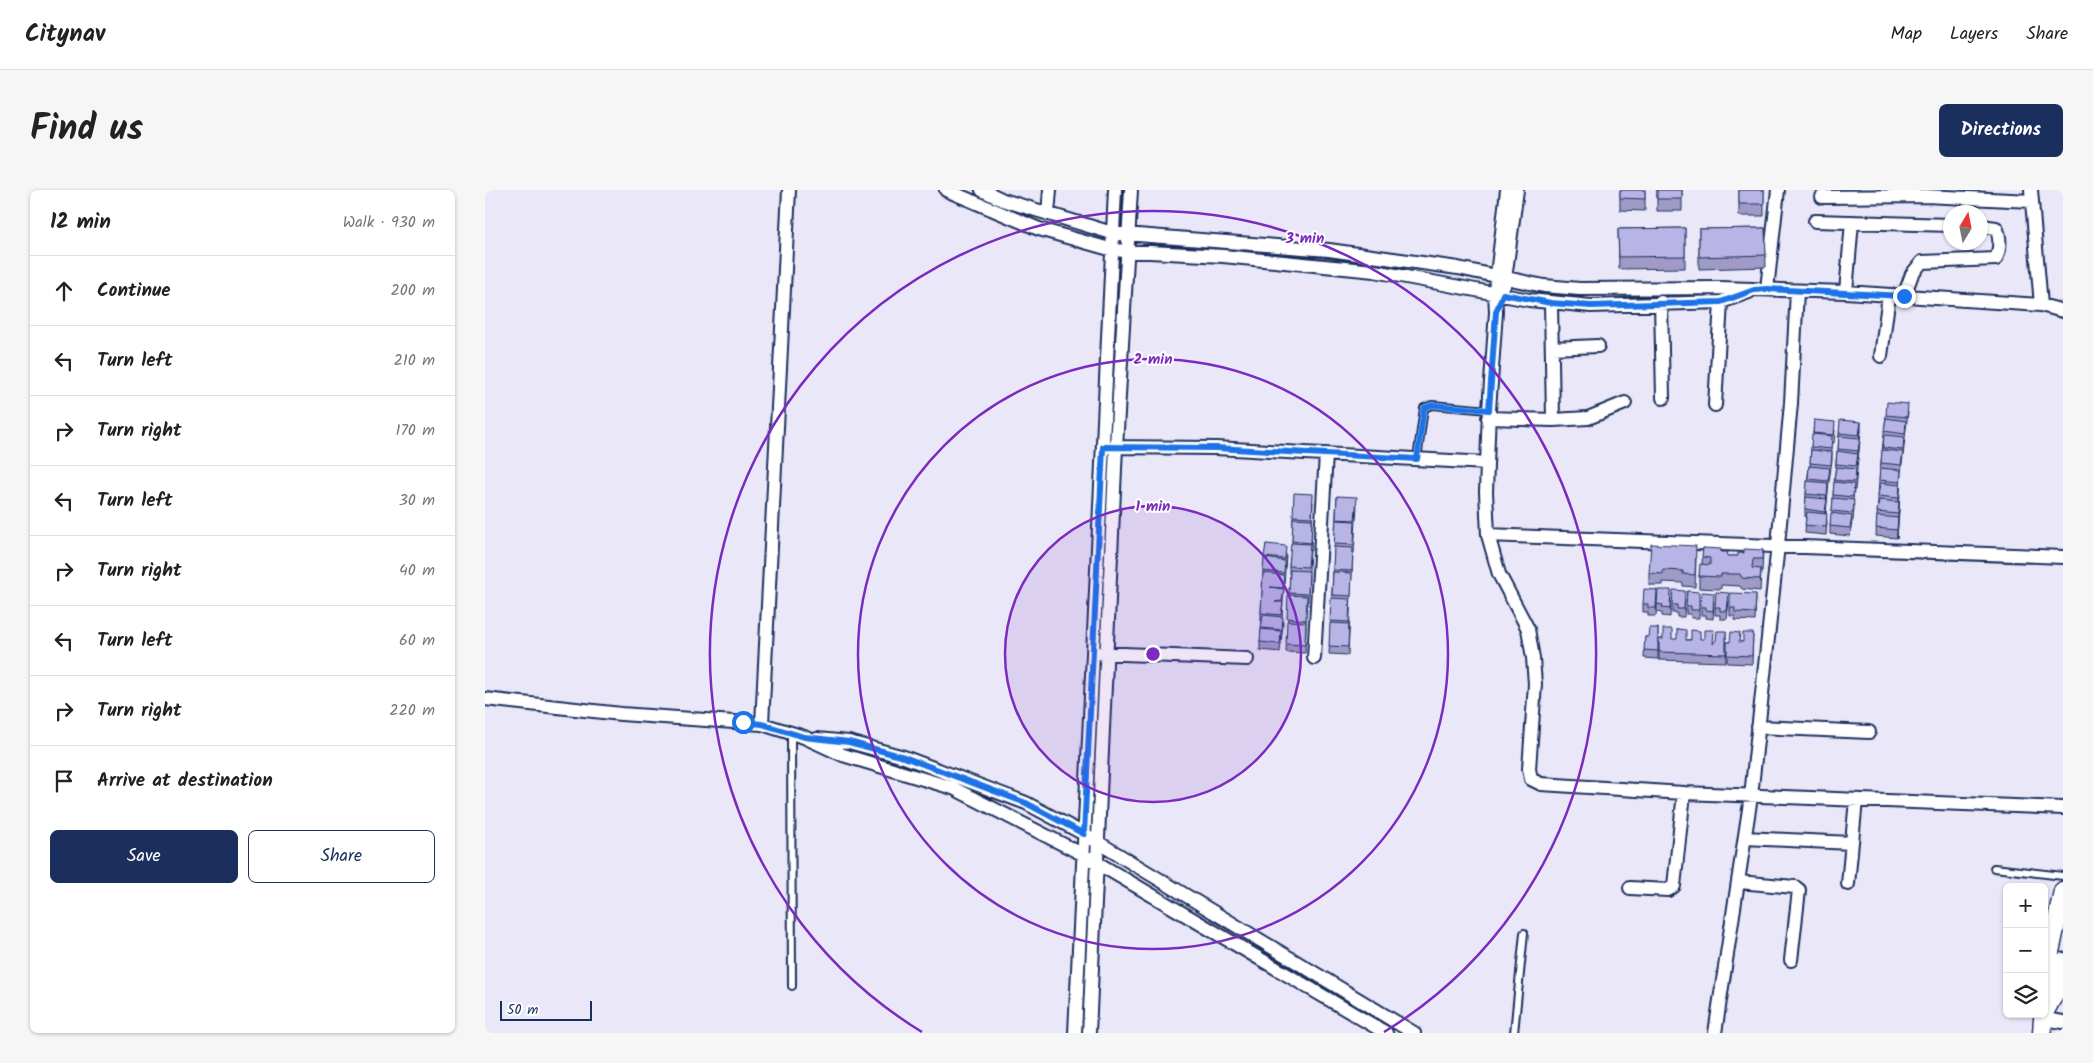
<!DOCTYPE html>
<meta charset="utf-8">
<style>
:root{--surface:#fff;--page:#f6f6f6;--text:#222;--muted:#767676;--line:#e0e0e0;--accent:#1b2f5e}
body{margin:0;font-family:Kalam,sans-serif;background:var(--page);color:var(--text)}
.controls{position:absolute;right:15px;bottom:15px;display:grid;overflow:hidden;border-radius:8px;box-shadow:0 1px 4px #0004}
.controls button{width:45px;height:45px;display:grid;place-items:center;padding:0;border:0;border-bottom:1px solid var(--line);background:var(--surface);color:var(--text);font:25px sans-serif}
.compass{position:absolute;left:1458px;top:15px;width:45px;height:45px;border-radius:50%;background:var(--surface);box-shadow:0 1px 4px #0004;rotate:10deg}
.scale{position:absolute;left:15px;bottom:12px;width:92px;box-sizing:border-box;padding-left:5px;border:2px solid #1b2f5e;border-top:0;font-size:14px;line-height:18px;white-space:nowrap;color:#1b2f5e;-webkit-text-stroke:4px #fff;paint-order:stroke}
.stop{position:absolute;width:15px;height:15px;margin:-11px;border:4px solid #1a73e8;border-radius:50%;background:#fff}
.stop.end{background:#1a73e8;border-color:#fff;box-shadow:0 1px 5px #0008}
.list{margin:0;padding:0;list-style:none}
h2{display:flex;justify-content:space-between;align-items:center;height:65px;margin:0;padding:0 20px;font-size:21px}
h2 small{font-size:16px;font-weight:400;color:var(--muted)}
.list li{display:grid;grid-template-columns:32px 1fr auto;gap:15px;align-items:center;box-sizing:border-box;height:70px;padding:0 20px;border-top:1px solid var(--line)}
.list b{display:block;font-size:19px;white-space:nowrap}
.list em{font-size:16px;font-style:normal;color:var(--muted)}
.actions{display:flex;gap:10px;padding:15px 20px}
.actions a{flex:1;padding:11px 0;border:1px solid var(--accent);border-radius:8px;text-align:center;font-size:18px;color:var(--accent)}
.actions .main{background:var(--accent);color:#fff}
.icon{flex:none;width:28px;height:28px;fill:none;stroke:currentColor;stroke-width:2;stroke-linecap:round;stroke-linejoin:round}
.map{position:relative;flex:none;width:1578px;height:843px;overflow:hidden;border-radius:8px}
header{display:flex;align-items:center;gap:30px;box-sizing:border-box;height:70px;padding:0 25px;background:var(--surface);border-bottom:1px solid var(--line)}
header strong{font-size:24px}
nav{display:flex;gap:28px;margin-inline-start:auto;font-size:18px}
.intro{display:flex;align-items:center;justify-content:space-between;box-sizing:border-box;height:120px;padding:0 30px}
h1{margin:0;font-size:35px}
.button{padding:12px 22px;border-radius:8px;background:var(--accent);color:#fff;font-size:18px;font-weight:700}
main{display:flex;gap:30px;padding:0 30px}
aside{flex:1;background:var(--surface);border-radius:8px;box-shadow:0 1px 4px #0004}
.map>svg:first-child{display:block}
</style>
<header>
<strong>Citynav</strong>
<nav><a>Map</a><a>Layers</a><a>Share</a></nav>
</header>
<div class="intro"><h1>Find us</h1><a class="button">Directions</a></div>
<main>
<aside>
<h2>12 min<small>Walk · 930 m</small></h2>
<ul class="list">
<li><svg class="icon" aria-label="ahead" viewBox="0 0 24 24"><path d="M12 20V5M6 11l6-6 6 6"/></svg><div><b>Continue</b></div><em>200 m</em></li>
<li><svg class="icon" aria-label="left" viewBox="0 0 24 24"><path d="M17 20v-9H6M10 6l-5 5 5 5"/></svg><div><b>Turn left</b></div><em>210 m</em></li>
<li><svg class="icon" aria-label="right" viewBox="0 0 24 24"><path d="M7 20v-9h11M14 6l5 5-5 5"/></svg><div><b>Turn right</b></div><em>170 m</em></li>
<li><svg class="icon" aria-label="left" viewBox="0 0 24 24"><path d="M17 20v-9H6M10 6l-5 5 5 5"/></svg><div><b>Turn left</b></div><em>30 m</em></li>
<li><svg class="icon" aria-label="right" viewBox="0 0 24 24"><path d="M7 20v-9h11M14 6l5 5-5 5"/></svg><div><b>Turn right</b></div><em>40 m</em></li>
<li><svg class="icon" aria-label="left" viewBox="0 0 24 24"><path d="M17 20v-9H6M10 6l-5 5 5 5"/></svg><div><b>Turn left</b></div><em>60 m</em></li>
<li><svg class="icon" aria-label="right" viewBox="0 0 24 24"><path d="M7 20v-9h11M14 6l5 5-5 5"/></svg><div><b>Turn right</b></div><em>220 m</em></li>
<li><svg class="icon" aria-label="arrive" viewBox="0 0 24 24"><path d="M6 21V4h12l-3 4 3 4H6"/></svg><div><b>Arrive at destination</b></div></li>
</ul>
<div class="actions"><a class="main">Save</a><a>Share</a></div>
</aside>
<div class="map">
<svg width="1578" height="843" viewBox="0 0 1578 843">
<rect width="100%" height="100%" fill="#eae8f8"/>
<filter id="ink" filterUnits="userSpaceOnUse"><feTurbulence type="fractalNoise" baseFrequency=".02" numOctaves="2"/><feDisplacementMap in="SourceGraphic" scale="10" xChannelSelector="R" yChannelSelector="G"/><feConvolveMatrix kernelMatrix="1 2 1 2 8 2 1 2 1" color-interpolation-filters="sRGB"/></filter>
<g filter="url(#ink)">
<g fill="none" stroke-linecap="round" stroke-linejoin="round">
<defs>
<path id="service" d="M932,269L939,218L947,215L1004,220
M306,543L307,796
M1509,678L1578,686
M1029,843L1039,743"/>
<path id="minor" d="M461,0L554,39L628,60L738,66L889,81L1044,110L1106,116L1236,112L1264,102
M497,0L518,10L627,43L844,60L973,78L1059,96L1095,99L1235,98L1361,102L1556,115L1578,121
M1022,0L1010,102L1011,122L1004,220L1001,302L1003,345L1014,384L1043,439L1048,468L1050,494L1044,579L1046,589L1056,594L1199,603L1578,618
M1546,0L1556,115
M1337,7L1440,6L1547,11
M563,24L565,0
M1330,31L1466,35
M1019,96L1032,0
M1282,99L1293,0
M1361,102L1367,32
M1419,106L1427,84L1437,72L1511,69C1515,60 1516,47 1511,38L1496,36
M1176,112L1178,208
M1066,113L1068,230
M1067,158L1113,156
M1396,166L1404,105
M1230,215L1236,112
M1003,228L1068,230L1103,228L1140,213
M622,257L731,258L1002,273
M1003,345L1578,367
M614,463L762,469
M829,468L841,264
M0,509L136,524L277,534L319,547L358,565L468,598L597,664L901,843
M277,534L304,0
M1273,537L1384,542
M332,549L364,552L419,567L541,613L599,644L929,843
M1260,648L1367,653
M1254,692L1310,697L1314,700L1306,770
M1363,694L1371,610
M1145,698L1183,700L1189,696L1199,603
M1559,829L1578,832
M590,843L630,0
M604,843L631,257L646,0
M1230,843L1266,606L1293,355L1306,213L1312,101"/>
<path id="secondary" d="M1559,790L1578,701
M1560,821L1572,799L1578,772
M1557,843L1559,814"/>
</defs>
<use href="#service" stroke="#1b2f5e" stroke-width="10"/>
<use href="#minor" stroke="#1b2f5e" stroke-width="16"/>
<use href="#secondary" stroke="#1b2f5e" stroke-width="21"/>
<use href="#service" stroke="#fff" stroke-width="6"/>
<use href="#minor" stroke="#fff" stroke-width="12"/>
<use href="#secondary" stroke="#fff" stroke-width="18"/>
</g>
<path fill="#9f9bc6" stroke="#1b2f5e" d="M1135,0H1160V21L1135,20Z
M1172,0H1197V21H1172Z
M1254,0H1279V26H1254Z
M1200,38V78L1134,79L1133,39Z
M1280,38L1281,77L1214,79V39Z
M1423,222L1416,283L1415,303L1412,348L1391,346L1394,290L1401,225Z
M1329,230L1350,240L1349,253H1347V270L1343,299L1341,324L1342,332L1341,345L1320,343L1321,328L1320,327V319L1321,304L1324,276H1325L1326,257L1328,244Z
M1376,240L1373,269L1370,300H1369L1368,310L1369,318L1368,331H1367L1365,346L1345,344V336L1348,313V305L1352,261L1353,262L1354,243Z
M852,306L872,315L869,363H868L863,465L844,464L848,380Z
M828,312L826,361L825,360L824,381V389L823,412H822L820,463L801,462L805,384H804V376L807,353L808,326Z
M781,354L801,364L797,427L798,435L795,462L775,460V452L777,431H776V423L778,381Z
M1218,358L1236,362L1243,366H1253L1259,363L1278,360L1277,381H1276L1275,401L1257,399L1255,396L1236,395V399L1214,398V386L1217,374Z
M1211,368L1210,397L1198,396V393L1178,392V395H1164V383Z
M1202,401L1214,410V428H1206V424H1201Z
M1271,404L1270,431L1250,430V426H1245V418Z
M1172,408L1171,426H1163V422H1158V414Z
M1186,408L1185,427L1177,426V423L1172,422V414Z
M1200,409L1199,427H1192V423H1187V415Z
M1229,411L1228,429L1221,428V425H1216V417Z
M1244,411L1242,429H1235V425H1230V417Z
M1173,438V469L1159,468L1160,447H1163Z
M1241,441V472L1174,470V449L1201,450L1215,449L1229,454Z
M1268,443L1267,474L1242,473V452H1258Z"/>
<path fill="#827ea1" stroke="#1b2f5e" d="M1376,232V240L1373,269V261Z
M1343,293V301L1340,330V322Z
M1415,295L1414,320L1412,348V340Z"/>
<path fill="#b9b4e6" stroke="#1b2f5e" d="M1135,0H1160V9L1135,8Z
M1172,0H1197V9H1172Z
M1254,0H1279V14H1254Z
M1200,38V66L1134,67L1133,39Z
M1280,38L1281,65L1214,67V39Z
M1402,212L1423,214L1422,227L1401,225Z
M1401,228L1421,231L1420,244L1399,241Z
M1329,230L1350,232L1349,245L1328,243Z
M1355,230L1376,232L1374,245L1354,243Z
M1327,244L1347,246L1346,259L1326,257Z
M1399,245L1419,247L1418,260L1398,258Z
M1354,246L1375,248L1373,261L1353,259Z
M1326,260L1347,262L1346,275L1325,273Z
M1397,260L1418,262L1416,275L1396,273Z
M1352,261L1373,264L1371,276L1351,274Z
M1324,276L1345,278L1343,291L1323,289Z
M1351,277L1371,279L1370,292L1349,290Z
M1395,278L1416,280L1415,292L1394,290Z
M1322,291L1343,293L1342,306L1321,304Z
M1349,292L1369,294L1368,307L1348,305Z
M1395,293L1415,295L1414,308L1393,306Z
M809,303L828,304L827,327L808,326Z
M852,306L872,307L870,330L851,329Z
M1321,307L1342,309L1340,322L1320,319Z
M1348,308L1369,310L1368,323L1347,321Z
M1394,310L1414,312L1413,324L1392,322Z
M1322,322L1342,324L1341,337L1320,335Z
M1346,323L1367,326L1365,338L1345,336Z
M1392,326L1413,328L1412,340L1391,338Z
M808,328L827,329L826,353L807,351Z
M851,330L870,331L869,355L849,354Z
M806,353L825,354L823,377L804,376Z
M781,354L801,356L800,369L779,367Z
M1166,354L1211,356L1210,385L1198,384V381L1178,380V384L1164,383Z
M849,357L868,358L867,381L848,380Z
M1218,358L1236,359V362H1243L1242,366H1253V363H1259V359L1278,360L1277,369H1268L1267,378L1276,379L1275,389L1257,388L1255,384H1236V387L1214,386L1215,374L1225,375V368L1217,367Z
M779,368L800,371L799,383L778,381Z
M805,380L824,381L823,404L804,403Z
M848,382L867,383L866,406L847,405Z
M778,383L799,385L798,398L785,397L799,399L797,411L790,412H798L796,425L776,423Z
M1159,399L1172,400L1171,418H1163V414H1158Z
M1173,400H1186L1185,419L1177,418L1178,415L1172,414Z
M1188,400L1200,401L1199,419H1192V415H1187Z
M1202,401L1214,402V420H1206V416H1201Z
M1217,402L1229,403L1228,421L1221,420V417H1216Z
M1231,402L1244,403L1242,421H1235V417H1230Z
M1245,403L1271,404L1270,423L1250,422V418H1245Z
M803,405L822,406L821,430L802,428Z
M846,408L865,409L864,432L845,431Z
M778,425L798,427L797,440L776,438Z
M802,431L821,432L820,455L801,454Z
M845,433L864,434L863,457L844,456Z
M1164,438H1173V461L1159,460L1160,447H1163Z
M776,439L796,441L795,454L775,452Z
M1178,439H1187V449H1192V439L1201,440V450H1206V440L1215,441V449H1219V440H1229L1228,454L1231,450L1232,441H1241V464L1174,462V449H1178Z
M1246,442L1255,443L1254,452H1258V443H1268L1267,466L1242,465V452H1245Z"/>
</g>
<g fill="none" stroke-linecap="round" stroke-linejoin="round" filter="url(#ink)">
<path stroke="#1a73e8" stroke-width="6" d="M258,532L277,534L319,547L364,552L419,567L541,613L599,644L618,257L731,258L932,269L939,218L947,215L1004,220L1011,122L1018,104L1066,113L1106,116L1236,112L1269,100L1282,99L1419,106"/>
</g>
<circle cx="668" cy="464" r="148" fill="#7b2cbf" fill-opacity=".12"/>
<g fill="none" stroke="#7b2cbf" stroke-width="2.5">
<circle cx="668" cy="464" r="148"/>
<circle cx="668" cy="464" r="295"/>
<path d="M437 842A443 443 0 1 1 899 842"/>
</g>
<circle cx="668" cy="464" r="8" fill="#7b2cbf" stroke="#fff" stroke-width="2.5"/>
<g font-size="15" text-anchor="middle" font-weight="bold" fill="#7b2cbf" stroke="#fff" stroke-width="4" stroke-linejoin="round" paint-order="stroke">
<text x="820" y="53">3 min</text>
<text x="668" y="174">2 min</text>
<text x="668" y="321">1 min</text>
</g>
</svg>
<div class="controls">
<button>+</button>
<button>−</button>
<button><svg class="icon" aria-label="layers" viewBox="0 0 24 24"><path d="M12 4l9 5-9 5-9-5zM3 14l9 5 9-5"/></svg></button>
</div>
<svg class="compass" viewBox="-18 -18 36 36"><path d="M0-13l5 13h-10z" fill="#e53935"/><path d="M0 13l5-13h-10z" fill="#767676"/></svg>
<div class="scale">50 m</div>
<div class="stop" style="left:258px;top:532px"></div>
<div class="stop end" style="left:1419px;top:106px"></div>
</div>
</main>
